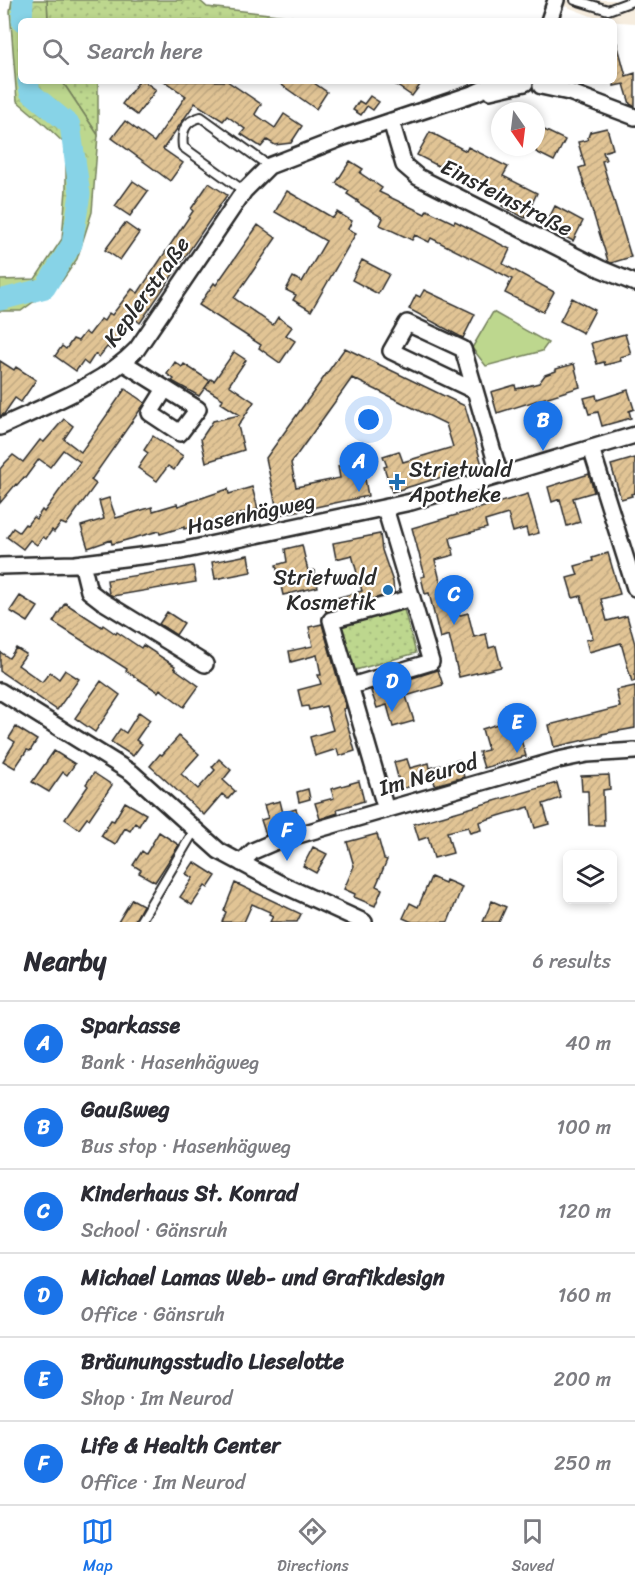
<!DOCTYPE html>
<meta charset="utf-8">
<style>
:root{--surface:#fff;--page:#f7f7f7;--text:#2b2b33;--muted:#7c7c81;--line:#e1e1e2;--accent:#1a73e8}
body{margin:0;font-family:Sriracha,sans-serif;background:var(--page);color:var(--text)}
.controls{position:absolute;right:18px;bottom:18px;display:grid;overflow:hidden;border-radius:9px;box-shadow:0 3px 9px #0003}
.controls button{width:54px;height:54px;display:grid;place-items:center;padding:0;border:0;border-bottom:2px solid var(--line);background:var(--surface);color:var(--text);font:30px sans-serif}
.compass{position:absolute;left:491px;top:102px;width:54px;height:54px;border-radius:50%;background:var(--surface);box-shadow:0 3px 9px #0003;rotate:166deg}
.you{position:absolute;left:369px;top:420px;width:21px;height:21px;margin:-15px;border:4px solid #fff;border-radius:50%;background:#1a73e8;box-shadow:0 0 0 9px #1a73e833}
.badge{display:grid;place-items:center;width:39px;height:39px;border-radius:50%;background:var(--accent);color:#fff;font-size:20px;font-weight:700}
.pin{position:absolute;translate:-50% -50px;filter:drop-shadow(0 2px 3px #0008)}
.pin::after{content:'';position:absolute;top:32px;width:21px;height:18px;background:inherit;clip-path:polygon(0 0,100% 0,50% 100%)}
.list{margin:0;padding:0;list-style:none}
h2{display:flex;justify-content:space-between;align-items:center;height:78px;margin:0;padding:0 24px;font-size:26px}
h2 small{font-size:20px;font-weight:400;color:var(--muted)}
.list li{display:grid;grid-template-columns:39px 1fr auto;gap:18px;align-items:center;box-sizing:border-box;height:84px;padding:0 24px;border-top:2px solid var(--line)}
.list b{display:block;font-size:22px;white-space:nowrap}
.list p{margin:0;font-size:20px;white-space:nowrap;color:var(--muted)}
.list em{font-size:20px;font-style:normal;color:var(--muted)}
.icon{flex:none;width:33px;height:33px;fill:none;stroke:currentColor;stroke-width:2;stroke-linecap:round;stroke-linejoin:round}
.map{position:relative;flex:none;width:635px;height:922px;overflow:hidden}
.search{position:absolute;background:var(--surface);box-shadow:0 3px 9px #0003;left:18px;right:18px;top:18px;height:66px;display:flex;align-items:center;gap:15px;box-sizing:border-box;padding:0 21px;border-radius:9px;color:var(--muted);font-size:22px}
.sheet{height:582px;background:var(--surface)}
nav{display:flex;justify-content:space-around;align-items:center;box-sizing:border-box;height:84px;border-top:2px solid var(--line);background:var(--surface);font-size:16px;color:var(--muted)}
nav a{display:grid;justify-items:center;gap:3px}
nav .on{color:var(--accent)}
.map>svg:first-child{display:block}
</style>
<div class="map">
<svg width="635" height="922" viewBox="0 0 635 922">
<defs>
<pattern id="grass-dots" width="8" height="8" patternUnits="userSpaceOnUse" patternTransform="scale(1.5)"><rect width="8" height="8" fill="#bdd78e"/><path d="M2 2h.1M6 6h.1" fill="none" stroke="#a3b97b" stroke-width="1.8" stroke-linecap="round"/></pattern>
<pattern id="forest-crowns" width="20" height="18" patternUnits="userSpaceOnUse" patternTransform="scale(1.5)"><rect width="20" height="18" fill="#bdd78e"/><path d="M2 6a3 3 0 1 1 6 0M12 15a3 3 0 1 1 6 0" fill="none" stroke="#a3b97b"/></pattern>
<pattern id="building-hatch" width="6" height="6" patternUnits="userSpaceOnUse" patternTransform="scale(1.5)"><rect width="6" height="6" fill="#e1c495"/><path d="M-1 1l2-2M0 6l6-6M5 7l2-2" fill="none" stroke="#c1a981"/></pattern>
</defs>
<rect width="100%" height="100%" fill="#fff"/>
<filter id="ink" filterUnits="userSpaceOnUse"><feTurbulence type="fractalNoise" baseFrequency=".0167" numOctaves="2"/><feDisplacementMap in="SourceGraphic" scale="12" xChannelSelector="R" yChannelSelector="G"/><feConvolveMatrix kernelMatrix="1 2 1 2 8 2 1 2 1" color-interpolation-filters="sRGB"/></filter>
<g filter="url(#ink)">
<path fill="#f6eddf" d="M549,0H635V23L604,21Z"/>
<path fill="url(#grass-dots)" stroke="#74815c" stroke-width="1.5" d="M47,0H199L207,7L313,19L304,21H48Z
M62,81H98V135Z
M403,606L416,653L352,671L339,625Z"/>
<path fill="url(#forest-crowns)" stroke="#74815c" stroke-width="1.5" d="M12,0H47L48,21H21V81H62L98,135L92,212L77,259L62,281L21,311H0V280L35,279L62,239L66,189V145L43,123L17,101L10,11Z"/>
<path fill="#bdd78e" stroke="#74815c" stroke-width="1.5" d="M493,312L548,343L542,351L486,366L472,348Z"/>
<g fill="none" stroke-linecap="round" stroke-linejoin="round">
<path stroke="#87d3e7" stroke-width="21" d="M22,21L23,0
M0,300L45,288L72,244L80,194L70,125L30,92L28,81"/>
</g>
<path fill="url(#building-hatch)" stroke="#2b2b2b" stroke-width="1.5" d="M614,43H617L626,76L635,73V107L630,104L624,84L614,86Z
M139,81H144L156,90L137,115L122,104Z
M164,81H227L261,104L255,114L275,128L284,114L302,126L291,143L275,145L267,140L261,147L241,134L245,129L227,116L223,121L195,103L163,149L183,163L170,181L112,138L125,121L154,142L186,96Z
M276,81H311L327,92L316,109Z
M390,81H423L412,96Z
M370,96L379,102L373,110L367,106L361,115L353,110L359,101L364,104Z
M536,126L565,140L554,161L536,152Z
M607,128L613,149L603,152L606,160L602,161L631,257L611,263L608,261L579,168L585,166L578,142L587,140L590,132Z
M430,132L466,151L468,147L508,167L503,176L537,193L525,218L502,206L508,195L446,164L444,169L417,155Z
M350,161L363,169L360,173L382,188L379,192L425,214L427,210L454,223L455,221L510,249L503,264L554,292L543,312L505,293L512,279L431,238L429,242L415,235L412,240L380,225L383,218L357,202L358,201L347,194L349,191L336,183Z
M133,181L148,191L130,216L115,206Z
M209,183L227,195L140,323L134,318L111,350L107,347L99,357L95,354L88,365L83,361L76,371L55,356L62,346L66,349L73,339L78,341L85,332L89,335L101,319L104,321L109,313L112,315L132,289L138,293L193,211L191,209Z
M287,191L333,218L337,212L352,221L348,229L356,233L311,311L293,300L296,295L286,290L293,277L302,282L326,241L275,212Z
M555,206L583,221L573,241L545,226Z
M125,223L139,233L120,260L105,250Z
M258,225L276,238L234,298L273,325L278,317L292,327L286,335L295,341L280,363L259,348L261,345L199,305L214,283L216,285Z
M362,260L389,274L378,294L352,280Z
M424,290L475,314L463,338L409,309L416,295L420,297Z
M572,298L595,310L583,333L560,321Z
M625,334L631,354L620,357L621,361L605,365L604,362L597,364L591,343Z
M345,348L465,406L482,465L392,492L384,467L387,466L383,456L399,451L403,462L453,447L446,424L352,378L291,463L296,487L340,478L338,466L358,462L361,473H364L368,496L278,515L266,458Z
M234,352L246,360L229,385L254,402L238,426L244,450L206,462L201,439L213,421L240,415L221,403L223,399L205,388L211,379L214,381Z
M0,361L14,370L16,367L36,380L21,402L15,398L4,414L0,416Z
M175,362L182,367L184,364L210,381L199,396L172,381L174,379L167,374Z
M574,364L580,387L497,413L491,392L515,385L516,389L539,383L545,375L556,371V369Z
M125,389L145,403L91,480L96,484L66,525L61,523L54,532L52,530L46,539L43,537L37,545L30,540L23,549L7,537L13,528L19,532L25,524L27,525L33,517L36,519L42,510L44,512L80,462L63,450L50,467L39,459L25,478L24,477L17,485L16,484L0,503V469L5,463L13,455L23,462L40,440L44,442L64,419L73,426L64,439L81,452Z
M628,390L634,409L629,411L631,418L602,426L598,412L589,414L584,398L596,395L597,400Z
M153,436L183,456L174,470L168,466L157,481L138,468L148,453L144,450Z
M635,458V493L631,494L632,496L621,499L611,465Z
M589,474L594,492L573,498L580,522L567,526L560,499L552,502L548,487Z
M252,487L258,509L184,529V527L160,534L159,531L112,544L111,540L88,548L81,526L104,519L99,501L109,498L116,518L152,507L153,511L177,504L178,506L228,489L229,494Z
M528,494L539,533L528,536L526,528L513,532L508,514L485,521L487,528L450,538L454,555L435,560L442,589L446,588L453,617L468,613L474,637L486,634L489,648L496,646L501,667L459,677L449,635L440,638L429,593L425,594L421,577L425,576L412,528Z
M380,534L382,550L393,582L394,593L326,612L325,606L331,604L329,600L362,591L352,555L336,559L333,543Z
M302,545L308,571L314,570L318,587L283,595L276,565L287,562L285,549Z
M608,553L620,594L601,599L607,621L627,616L635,644V681L632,682L621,643L589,652L586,640L593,638L581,596L573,598L567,578L578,575L575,566L593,561L592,558Z
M248,555L251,572L215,579L212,562Z
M193,566L196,582L113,596L109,594L107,580Z
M20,596L38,607L28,622L10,611Z
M65,603L102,627L103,625L116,634L117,632L141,648L143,645L175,666L174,668L199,686L184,707L160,689L158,692L126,671L127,669L53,622Z
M167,612L184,623L176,635L159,624Z
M322,624L346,708L343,709L355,751L339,756L337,749L315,756L310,737L333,730L326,706L309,710L308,706L302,707L298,690L321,684L318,675H321L317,655L291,662L289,651L313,646L309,627Z
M16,648L26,654L18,665L42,682L50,672L59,679L65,670L79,679L57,710L0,671V652L9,658Z
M438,670L443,685L406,696L414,721L393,727L387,705L377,708L371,691Z
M101,681L120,695L95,732L75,718Z
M635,686V728L602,734V736L554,747L549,725L620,707L616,690Z
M139,712L150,720L136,740L142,744L133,756L111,742L120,729L126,733Z
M510,720L516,741L521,740L526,756L484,768L479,752L488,750L482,729Z
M16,727L37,740L30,751L27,750L15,768L3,761L15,742L9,738Z
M179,736L199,754L181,774L198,789L215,770L212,767L219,759L231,770L223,780L235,791L228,799L222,794L204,815L150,766L160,754L162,755Z
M54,751L75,764L67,775L63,772L49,792L32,782Z
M407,759L410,768L429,763L430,768L459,760L464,777L435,785L433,777L414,782L415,785L401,789L394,762Z
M94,773L112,785L89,819L87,818L79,829L65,819L88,786L86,784Z
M609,775L610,789L603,790L604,825H589L588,791H582L581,776Z
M359,781L364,801L337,809L338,813L320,819L315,803L334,798L331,789Z
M557,783L561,798L543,804L549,824L535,828L529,807L505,814L479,822L481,830L470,833L468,827L447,832L453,853L434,858L428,837L419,840L414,824Z
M308,789L310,799L299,802L297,792Z
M280,801L283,813L296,809L301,824L266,835L261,820L268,818L264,805Z
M125,802L146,814L139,826L135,823L130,831L125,828L115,845L101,836L111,820L114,821Z
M159,832L179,845L155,882L139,873L141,870L133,865L142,851L146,854Z
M377,834L384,859L387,860L376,886L382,889L375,906L354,897L355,894L344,889L354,866L347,842Z
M313,847L327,854L316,873L303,866Z
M194,862L216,876L208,888L205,886L192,905L180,897L193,878L186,874Z
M431,877L445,883L446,880L462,887L448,922H412L403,918L410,903L418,907Z
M235,883L301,914L297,922H270L273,916L269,914L270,912L252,904L244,922H222L226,912L224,911Z
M132,899L143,905L134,922H118Z
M492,901L506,907L499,922H483Z"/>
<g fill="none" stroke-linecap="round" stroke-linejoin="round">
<defs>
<path id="lane" d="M575,0L608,10L635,0
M244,191L183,147C181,131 185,121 201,117L269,166
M140,922L194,831"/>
<path id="street" d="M549,21L556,0
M541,86L569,92L635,117
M490,91L525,83
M391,121L404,165L418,177L601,269L635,283
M124,363L198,409L180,433L150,413L165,389
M475,391L391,351L407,323L463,349L500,476
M0,427C44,406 103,385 137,349L244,191L269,166L344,137L475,93L501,81
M591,448L635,588
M82,563L89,591L102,601L205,664
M0,566L75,564L181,551L411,502L635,435
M351,686L431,662L385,508
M0,691L132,773L219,851L279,883L364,922
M386,810L331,620L412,598
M241,863L253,851L274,842L558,760L587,754L635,751"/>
</defs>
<use href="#lane" stroke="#2b2b2b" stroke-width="12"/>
<use href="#street" stroke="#2b2b2b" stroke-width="20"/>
<use href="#lane" stroke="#fff" stroke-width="8"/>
<use href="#street" stroke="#fff" stroke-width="15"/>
</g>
</g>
<g fill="#1f6fb2" stroke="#fff" stroke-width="2">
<path d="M394 473h6v6h6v6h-6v6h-6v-6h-6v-6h6z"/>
<circle cx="388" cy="590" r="6"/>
</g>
<g text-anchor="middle" stroke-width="4.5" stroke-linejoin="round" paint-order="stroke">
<g font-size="22" fill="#2b2b2b" stroke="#fff">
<text transform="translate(507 197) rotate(27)" y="8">Einsteinstraße</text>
<text transform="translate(146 291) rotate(-54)" y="8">Keplerstraße</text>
<text transform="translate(251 513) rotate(-12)" y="8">Hasenhägweg</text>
<text transform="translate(428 774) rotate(-16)" y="8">Im Neurod</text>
</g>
<g font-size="22" fill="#2b2b2b" stroke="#fff" text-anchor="start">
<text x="409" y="477">Strietwald<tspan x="409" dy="25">Apotheke</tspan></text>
<text x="376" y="585" text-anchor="end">Strietwald<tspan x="376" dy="25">Kosmetik</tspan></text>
</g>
</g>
</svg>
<div class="controls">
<button><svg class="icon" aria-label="layers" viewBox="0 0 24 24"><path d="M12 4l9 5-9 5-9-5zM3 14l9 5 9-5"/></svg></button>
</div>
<svg class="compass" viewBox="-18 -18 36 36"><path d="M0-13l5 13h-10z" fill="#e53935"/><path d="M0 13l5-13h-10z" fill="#7c7c81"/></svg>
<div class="you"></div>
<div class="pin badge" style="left:359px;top:492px">A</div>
<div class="pin badge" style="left:543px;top:451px">B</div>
<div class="pin badge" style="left:454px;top:625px">C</div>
<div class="pin badge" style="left:392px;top:712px">D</div>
<div class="pin badge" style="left:517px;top:753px">E</div>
<div class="pin badge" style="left:287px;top:861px">F</div>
<div class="search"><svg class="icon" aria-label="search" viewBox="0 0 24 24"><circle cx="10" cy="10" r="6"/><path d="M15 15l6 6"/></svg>Search here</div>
</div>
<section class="sheet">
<h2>Nearby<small>6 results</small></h2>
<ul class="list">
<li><span class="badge">A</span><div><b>Sparkasse</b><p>Bank · Hasenhägweg</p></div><em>40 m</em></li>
<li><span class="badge">B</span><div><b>Gaußweg</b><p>Bus stop · Hasenhägweg</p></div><em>100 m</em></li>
<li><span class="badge">C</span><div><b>Kinderhaus St. Konrad</b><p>School · Gänsruh</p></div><em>120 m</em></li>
<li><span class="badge">D</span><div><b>Michael Lamas Web- und Grafikdesign</b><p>Office · Gänsruh</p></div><em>160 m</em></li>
<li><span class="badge">E</span><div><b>Bräunungsstudio Lieselotte</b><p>Shop · Im Neurod</p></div><em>200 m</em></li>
<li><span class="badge">F</span><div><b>Life &amp; Health Center</b><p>Office · Im Neurod</p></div><em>250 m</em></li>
</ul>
</section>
<nav>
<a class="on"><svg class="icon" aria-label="map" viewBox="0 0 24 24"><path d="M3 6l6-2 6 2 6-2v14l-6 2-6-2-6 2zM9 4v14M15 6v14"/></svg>Map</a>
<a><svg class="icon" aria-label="directions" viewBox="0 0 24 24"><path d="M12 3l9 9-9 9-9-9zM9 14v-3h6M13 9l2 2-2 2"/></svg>Directions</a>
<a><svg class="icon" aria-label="saved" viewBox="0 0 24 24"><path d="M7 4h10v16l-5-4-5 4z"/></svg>Saved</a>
</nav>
